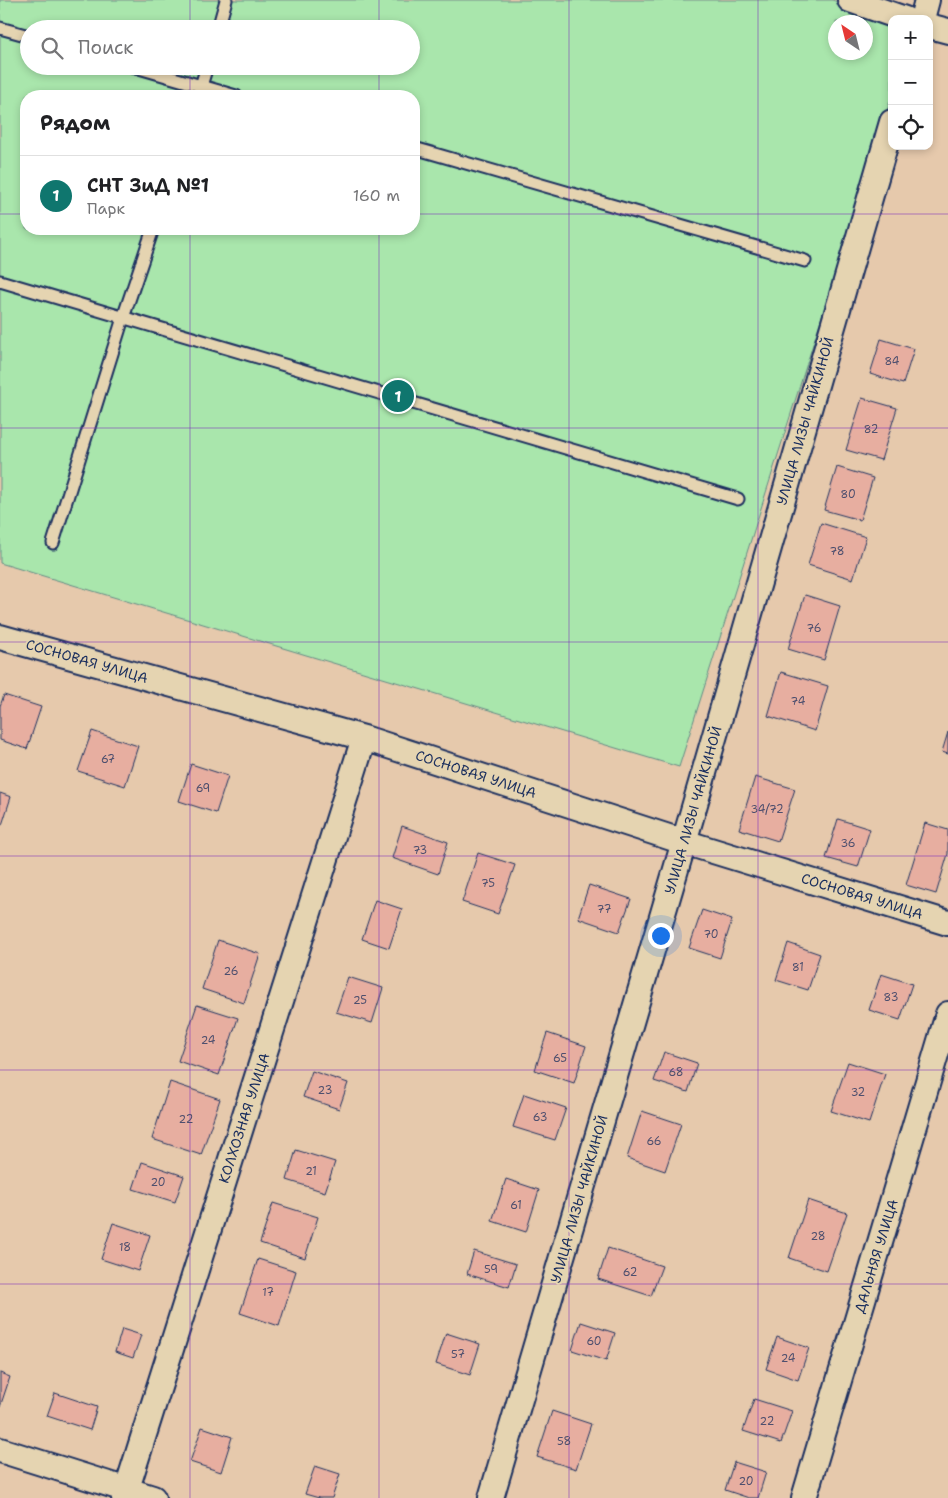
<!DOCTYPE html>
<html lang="ru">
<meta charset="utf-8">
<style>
:root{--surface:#fff;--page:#f6f6f6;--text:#202124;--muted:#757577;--line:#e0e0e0;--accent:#0f766e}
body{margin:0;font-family:"Shantell Sans",sans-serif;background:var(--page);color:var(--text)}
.controls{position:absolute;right:15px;top:15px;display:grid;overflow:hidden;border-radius:10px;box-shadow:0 2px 8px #0003}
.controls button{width:45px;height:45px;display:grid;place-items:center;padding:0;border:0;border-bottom:1px solid var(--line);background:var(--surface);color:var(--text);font:25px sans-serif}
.compass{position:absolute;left:828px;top:15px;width:45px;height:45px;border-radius:50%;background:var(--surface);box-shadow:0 2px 8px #0003;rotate:325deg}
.you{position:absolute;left:660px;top:935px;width:18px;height:18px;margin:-12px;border:4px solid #fff;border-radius:50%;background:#1a73e8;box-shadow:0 0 0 8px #1a73e833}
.badge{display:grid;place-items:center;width:32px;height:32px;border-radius:50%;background:var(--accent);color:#fff;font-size:16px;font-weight:700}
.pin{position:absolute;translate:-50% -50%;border:2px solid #fff;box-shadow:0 1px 5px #0006}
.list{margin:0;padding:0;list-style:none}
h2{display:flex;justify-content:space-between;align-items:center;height:65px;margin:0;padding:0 20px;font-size:21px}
h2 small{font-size:16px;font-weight:400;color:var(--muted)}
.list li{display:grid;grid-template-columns:32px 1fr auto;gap:15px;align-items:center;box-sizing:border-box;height:80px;padding:0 20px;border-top:1px solid var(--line)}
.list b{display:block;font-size:19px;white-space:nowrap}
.list p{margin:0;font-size:16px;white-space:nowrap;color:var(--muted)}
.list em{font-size:16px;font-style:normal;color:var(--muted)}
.icon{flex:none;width:28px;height:28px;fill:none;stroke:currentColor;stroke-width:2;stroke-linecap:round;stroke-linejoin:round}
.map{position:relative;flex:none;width:948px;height:1498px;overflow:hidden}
.search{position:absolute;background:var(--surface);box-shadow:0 2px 8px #0003;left:20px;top:20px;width:400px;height:55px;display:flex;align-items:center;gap:12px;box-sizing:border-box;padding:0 18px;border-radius:28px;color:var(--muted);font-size:19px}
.panel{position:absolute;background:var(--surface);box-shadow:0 2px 8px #0003;left:20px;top:90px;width:400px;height:145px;border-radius:20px}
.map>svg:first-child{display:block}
</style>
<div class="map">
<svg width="948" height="1498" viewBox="0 0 948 1498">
<rect width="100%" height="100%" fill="#e6c9ac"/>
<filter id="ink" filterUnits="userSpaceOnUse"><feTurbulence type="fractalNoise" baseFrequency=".02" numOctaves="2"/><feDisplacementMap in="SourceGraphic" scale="10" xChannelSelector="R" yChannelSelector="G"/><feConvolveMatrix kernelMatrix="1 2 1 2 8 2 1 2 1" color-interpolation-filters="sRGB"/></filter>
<g filter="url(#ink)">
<path fill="#a9e6ac" stroke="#628a85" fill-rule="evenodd" d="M0,0H832L895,19H892V95L679,767L0,563ZM836,22H866V52H836ZM29,29H411V66H29ZM26,96H414V229H26Z"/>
<path fill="#e7aea0" stroke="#1b2f5e" d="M881,339L914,349L903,384L870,374Z
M862,398L897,408L881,460L846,450Z
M837,467L873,478L860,520L824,510Z
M821,523L866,537L853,579L808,565Z
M805,595L840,606L824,660L788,649Z
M781,672L828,686L815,731L768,716Z
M4,695L41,707L27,749L0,740V706Z
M92,731L138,746L125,786L78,771Z
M948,732V754L942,752Z
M191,764L228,776L216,813L179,801Z
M755,777L795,789L778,841L739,829Z
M0,793L11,797L2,825H0Z
M838,819L870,829L858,867L826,858Z
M925,823L948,830V854L936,894L906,885Z
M402,826L448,842L438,874L392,858Z
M478,853L515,865L498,914L462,902Z
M589,885L631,899L619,932L578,918Z
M375,900L402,909L389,948L362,939Z
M702,910L732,920L720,958L689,948Z
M218,940L260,954L244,1003L202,989Z
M788,943L820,954L808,990L776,980Z
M881,974L912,984L900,1020L869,1010Z
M348,977L383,988L372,1023L336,1012Z
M197,1005L238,1018L219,1075L178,1061Z
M547,1033L586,1046L574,1083L535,1070Z
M664,1052L697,1063L688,1092L654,1081Z
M848,1062L885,1074L869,1123L831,1111Z
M312,1071L348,1083L339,1109L303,1097Z
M170,1082L220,1099L201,1155L152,1139Z
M524,1094L566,1108L555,1140L513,1127Z
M642,1111L681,1124L665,1171L627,1158Z
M296,1150L335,1162L325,1192L287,1180Z
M142,1162L184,1176L175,1202L133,1189Z
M506,1179L539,1190L526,1232L492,1221Z
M808,1200L847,1213L827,1271L789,1258Z
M273,1203L318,1217L305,1258L260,1243Z
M113,1223L150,1235L138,1271L101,1259Z
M608,1248L662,1266L651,1296L598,1279Z
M474,1251L516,1264L509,1287L467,1274Z
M258,1259L296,1271L279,1326L240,1313Z
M581,1322L615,1333L606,1361L572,1350Z
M122,1329L141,1335L133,1358L115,1352Z
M446,1333L480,1344L470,1375L436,1364Z
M777,1337L809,1348L798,1380L766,1369Z
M0,1373L10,1377L0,1407Z
M55,1393L97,1407L90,1430L47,1416Z
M754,1399L792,1411L781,1443L743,1431Z
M552,1411L591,1424L576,1469L537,1457Z
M202,1427L232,1437L221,1472L190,1462Z
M734,1462L766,1472L758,1498H749L725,1490Z
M315,1466L340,1474L332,1498H319L305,1494Z"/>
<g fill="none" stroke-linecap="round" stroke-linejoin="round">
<defs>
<path id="lane" d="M0,28L29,36
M218,29L226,0
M132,66L236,96
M198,96L207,66
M414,148L805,261
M0,281L738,499
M53,543L123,318L153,229"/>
<path id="street" d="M850,0L905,19
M922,19L927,0
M929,26L948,31
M0,637L364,738L684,842L948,923
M0,1450L153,1498
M124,1498L364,738
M491,1498L684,842L892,122
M804,1498L948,1014"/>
</defs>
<use href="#lane" stroke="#1b2f5e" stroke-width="15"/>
<use href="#street" stroke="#1b2f5e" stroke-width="28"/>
<use href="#lane" stroke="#e5d4b1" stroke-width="11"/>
<use href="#street" stroke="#e5d4b1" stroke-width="24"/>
</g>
</g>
<path fill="none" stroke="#7b2cbf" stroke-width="1" stroke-opacity="0.55" d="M190,0V29M379,0V29M569,0V1498M758,0V1498M190,66V96M379,66V96M0,214H26M414,214H948M190,229V1498M379,229V1498M0,428H948M0,642H948M0,856H948M0,1070H948M0,1284H948"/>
<g text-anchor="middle" stroke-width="4" stroke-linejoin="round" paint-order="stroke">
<g font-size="11" fill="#4e4f6e">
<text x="892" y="365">84</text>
<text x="871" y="433">82</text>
<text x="848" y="498">80</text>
<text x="837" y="555">78</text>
<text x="814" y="632">76</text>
<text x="798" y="705">74</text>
<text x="108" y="763">67</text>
<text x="203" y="792">69</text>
<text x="767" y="813">34/72</text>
<text x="848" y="847">36</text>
<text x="420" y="854">73</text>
<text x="488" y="887">75</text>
<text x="604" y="913">77</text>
<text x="711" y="938">70</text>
<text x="798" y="971">81</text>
<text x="231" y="975">26</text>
<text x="891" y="1001">83</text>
<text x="360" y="1004">25</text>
<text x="208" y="1044">24</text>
<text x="560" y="1062">65</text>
<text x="676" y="1076">68</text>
<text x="325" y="1094">23</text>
<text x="858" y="1096">32</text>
<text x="540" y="1121">63</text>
<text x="186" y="1123">22</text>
<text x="654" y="1145">66</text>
<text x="311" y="1175">21</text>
<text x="158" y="1186">20</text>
<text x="516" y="1209">61</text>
<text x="818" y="1240">28</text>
<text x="125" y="1251">18</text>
<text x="491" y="1273">59</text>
<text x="630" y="1276">62</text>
<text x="268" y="1296">17</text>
<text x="594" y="1345">60</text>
<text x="458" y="1358">57</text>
<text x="788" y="1362">24</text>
<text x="767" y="1425">22</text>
<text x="564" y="1445">58</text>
<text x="746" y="1485">20</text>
</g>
<g font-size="14" fill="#1b2f5e" stroke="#e5d4b1">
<text transform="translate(805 421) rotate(-74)" y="5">УЛИЦА ЛИЗЫ ЧАЙКИНОЙ</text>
<text transform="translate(87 661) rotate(16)" y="5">СОСНОВАЯ УЛИЦА</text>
<text transform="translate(476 774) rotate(18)" y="5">СОСНОВАЯ УЛИЦА</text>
<text transform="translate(693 810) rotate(-74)" y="5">УЛИЦА ЛИЗЫ ЧАЙКИНОЙ</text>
<text transform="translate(862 896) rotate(17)" y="5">СОСНОВАЯ УЛИЦА</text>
<text transform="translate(244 1118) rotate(-72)" y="5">КОЛХОЗНАЯ УЛИЦА</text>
<text transform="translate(579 1199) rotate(-74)" y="5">УЛИЦА ЛИЗЫ ЧАЙКИНОЙ</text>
<text transform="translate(876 1256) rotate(-73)" y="5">ДАЛЬНЯЯ УЛИЦА</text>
</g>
</g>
</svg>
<div class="controls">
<button>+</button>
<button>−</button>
<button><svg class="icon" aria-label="locate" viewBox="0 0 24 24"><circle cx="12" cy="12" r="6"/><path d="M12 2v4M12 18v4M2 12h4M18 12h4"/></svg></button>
</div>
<svg class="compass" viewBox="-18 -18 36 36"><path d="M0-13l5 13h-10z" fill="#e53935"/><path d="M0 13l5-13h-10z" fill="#757577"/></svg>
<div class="you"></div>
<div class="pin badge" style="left:398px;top:396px">1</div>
<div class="search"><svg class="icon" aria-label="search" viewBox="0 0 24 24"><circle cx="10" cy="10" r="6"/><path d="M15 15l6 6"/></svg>Поиск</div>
<section class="panel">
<h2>Рядом<small></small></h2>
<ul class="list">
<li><span class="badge">1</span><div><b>СНТ ЗиД №1</b><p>Парк</p></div><em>160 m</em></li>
</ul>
</section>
</div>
